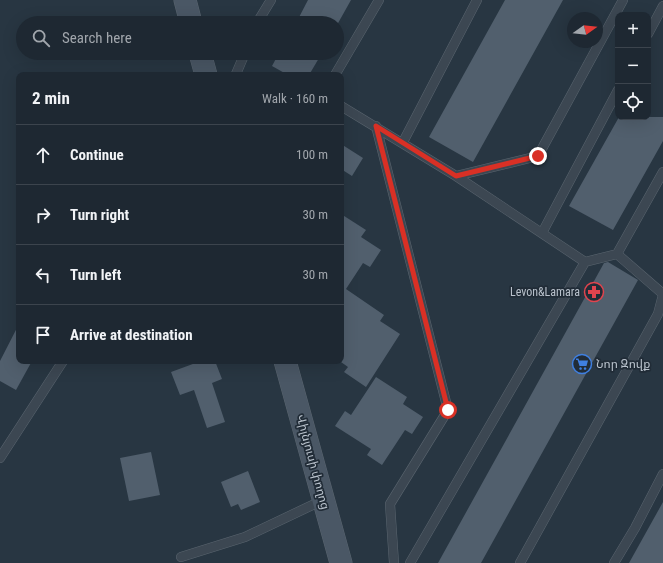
<!DOCTYPE html>
<meta charset="utf-8">
<style>
:root{--surface:#1e2832;--page:#2b343e;--text:#f1f3f6;--muted:#a1a6ac;--line:#3c444d}
body{margin:0;font-family:"Roboto Condensed","Noto Sans Armenian",sans-serif;background:var(--page);color:var(--text)}
.controls{position:absolute;right:12px;top:12px;display:grid;overflow:hidden;border-radius:8px;box-shadow:0 4px 16px #0002}
.controls button{width:36px;height:36px;display:grid;place-items:center;padding:0;border:0;border-bottom:1px solid var(--line);background:var(--surface);color:var(--text);font:20px sans-serif}
.compass{position:absolute;left:567px;top:12px;width:36px;height:36px;border-radius:50%;background:var(--surface);box-shadow:0 4px 16px #0002;rotate:75deg}
.stop{position:absolute;width:12px;height:12px;margin:-9px;border:3px solid #d93025;border-radius:50%;background:#fff}
.stop.end{background:#d93025;border-color:#fff;box-shadow:0 1px 4px #0008}
.list{margin:0;padding:0;list-style:none}
h2{display:flex;justify-content:space-between;align-items:center;height:52px;margin:0;padding:0 16px;font-size:17px}
h2 small{font-size:13px;font-weight:400;color:var(--muted)}
.list li{display:grid;grid-template-columns:26px 1fr auto;gap:12px;align-items:center;box-sizing:border-box;height:60px;padding:0 16px;border-top:1px solid var(--line)}
.list b{display:block;font-size:15px;white-space:nowrap}
.list em{font-size:13px;font-style:normal;color:var(--muted)}
.icon{flex:none;width:22px;height:22px;fill:none;stroke:currentColor;stroke-width:2;stroke-linecap:round;stroke-linejoin:round}
.map{position:relative;flex:none;width:663px;height:563px;overflow:hidden}
.search{position:absolute;background:var(--surface);box-shadow:0 4px 16px #0002;left:16px;top:16px;width:328px;height:44px;display:flex;align-items:center;gap:10px;box-sizing:border-box;padding:0 14px;border-radius:22px;color:var(--muted);font-size:15px}
.panel{position:absolute;background:var(--surface);box-shadow:0 4px 16px #0002;left:16px;top:72px;width:328px;height:292px;border-radius:8px}
.map>svg:first-child{display:block}
</style>
<div class="map">
<svg width="663" height="563" viewBox="0 0 663 563">
<rect width="100%" height="100%" fill="#283642"/>
<path fill="#515f6d" d="M308,0H351L337,25V23H296Z
M505,0H563L473,162L429,137Z
M279,53H322L309,75H288L272,66Z
M619,117H663V141L613,230L569,206Z
M341,144L363,158L352,176L341,169Z
M341,214L366,230L361,237L381,250L370,267L363,263L346,289L384,315L380,321L400,334L366,387L344,372L348,367L341,362Z
M608,262L638,280L481,563H438L604,263Z
M19,324V361H32L16,390L0,381V361Z
M201,361H215L222,379L212,383L225,422L207,428L194,390L180,395L171,372Z
M376,377L407,397L403,404L423,417L412,434L405,430L382,465L367,455L371,449L335,426L345,411L351,415Z
M151,452L160,495L129,501L120,458Z
M248,471L260,502L241,510L238,504L231,507L221,482Z
M663,502V563H629Z"/>
<g fill="none" stroke-linecap="round" stroke-linejoin="round">
<defs>
<path id="lane" d="M257,23L271,0
M648,34L663,6
M236,74L245,53
M335,75L379,0
M341,106L456,176L585,262
M376,126L448,410L390,504L394,563
M403,142L477,0
M456,176L538,156L623,0
M542,233L618,90
M617,254L663,172
M0,458L63,361
M181,557L245,537L323,500
M410,563L585,262L617,254L663,294
M520,563L658,314L663,295
M614,563L635,528L663,474"/>
<path id="secondary" d="M185,0L191,23
M200,53L206,75
M285,361L341,563"/>
</defs>
<use href="#lane" stroke="#5a656f" stroke-width="10"/>
<use href="#secondary" stroke="#5a656f" stroke-width="23"/>
<use href="#lane" stroke="#3c4752" stroke-width="9"/>
<use href="#secondary" stroke="#4a5765" stroke-width="22"/>
</g>
<g fill="none" stroke-linecap="round" stroke-linejoin="round">
<path stroke="#d93025" stroke-width="5" d="M448,410L376,126L456,176L538,156"/>
</g>
<defs>
<symbol id="pharmacy-ring" viewBox="-11 -11 22 22"><circle r="9.5" fill="#212c37" stroke="#e0444e" stroke-width="1.5"/><path d="M-2-6h4v4h4v4h-4v4h-4v-4h-4v-4h4Z" fill="#e0444e"/></symbol>
<symbol id="supermarket-ring" viewBox="-11 -11 22 22"><circle r="9.5" fill="#212c37" stroke="#3f7fe0" stroke-width="1.5"/><path d="M-6-5.5h2.5l.6 2H6L4.5 2H-2.5L-4.4-4H-6ZM-1.5 3.2a1.3 1.3 0 1 0 .1 0ZM3 3.2a1.3 1.3 0 1 0 .1 0Z" fill="#3f7fe0"/></symbol>
</defs>
<g fill-rule="evenodd">
<use href="#pharmacy-ring" x="583" y="281" width="22" height="22"/>
<use href="#supermarket-ring" x="571" y="353" width="22" height="22"/>
</g>
<g text-anchor="middle" stroke-width="3.5" stroke-linejoin="round" paint-order="stroke">
<g font-size="12" fill="#b9c2cc" stroke="#212c37" text-anchor="end">
<text x="580" y="296">Levon&amp;Lamara</text>
<text x="596" y="368" text-anchor="start">Նոր Զովք</text>
</g>
<g font-size="12" fill="#b9c2cc" stroke="#212c37">
<text transform="translate(313 462) rotate(75)" y="4">Վիլնյուսի փողոց</text>
</g>
</g>
</svg>
<div class="controls">
<button>+</button>
<button>−</button>
<button><svg class="icon" aria-label="locate" viewBox="0 0 24 24"><circle cx="12" cy="12" r="6"/><path d="M12 2v4M12 18v4M2 12h4M18 12h4"/></svg></button>
</div>
<svg class="compass" viewBox="-18 -18 36 36"><path d="M0-13l5 13h-10z" fill="#e53935"/><path d="M0 13l5-13h-10z" fill="#a1a6ac"/></svg>
<div class="stop" style="left:448px;top:410px"></div>
<div class="stop end" style="left:538px;top:156px"></div>
<div class="search"><svg class="icon" aria-label="search" viewBox="0 0 24 24"><circle cx="10" cy="10" r="6"/><path d="M15 15l6 6"/></svg>Search here</div>
<section class="panel">
<h2>2 min<small>Walk · 160 m</small></h2>
<ul class="list">
<li><svg class="icon" aria-label="ahead" viewBox="0 0 24 24"><path d="M12 20V5M6 11l6-6 6 6"/></svg><div><b>Continue</b></div><em>100 m</em></li>
<li><svg class="icon" aria-label="right" viewBox="0 0 24 24"><path d="M7 20v-9h11M14 6l5 5-5 5"/></svg><div><b>Turn right</b></div><em>30 m</em></li>
<li><svg class="icon" aria-label="left" viewBox="0 0 24 24"><path d="M17 20v-9H6M10 6l-5 5 5 5"/></svg><div><b>Turn left</b></div><em>30 m</em></li>
<li><svg class="icon" aria-label="arrive" viewBox="0 0 24 24"><path d="M6 21V4h12l-3 4 3 4H6"/></svg><div><b>Arrive at destination</b></div></li>
</ul>
</section>
</div>
